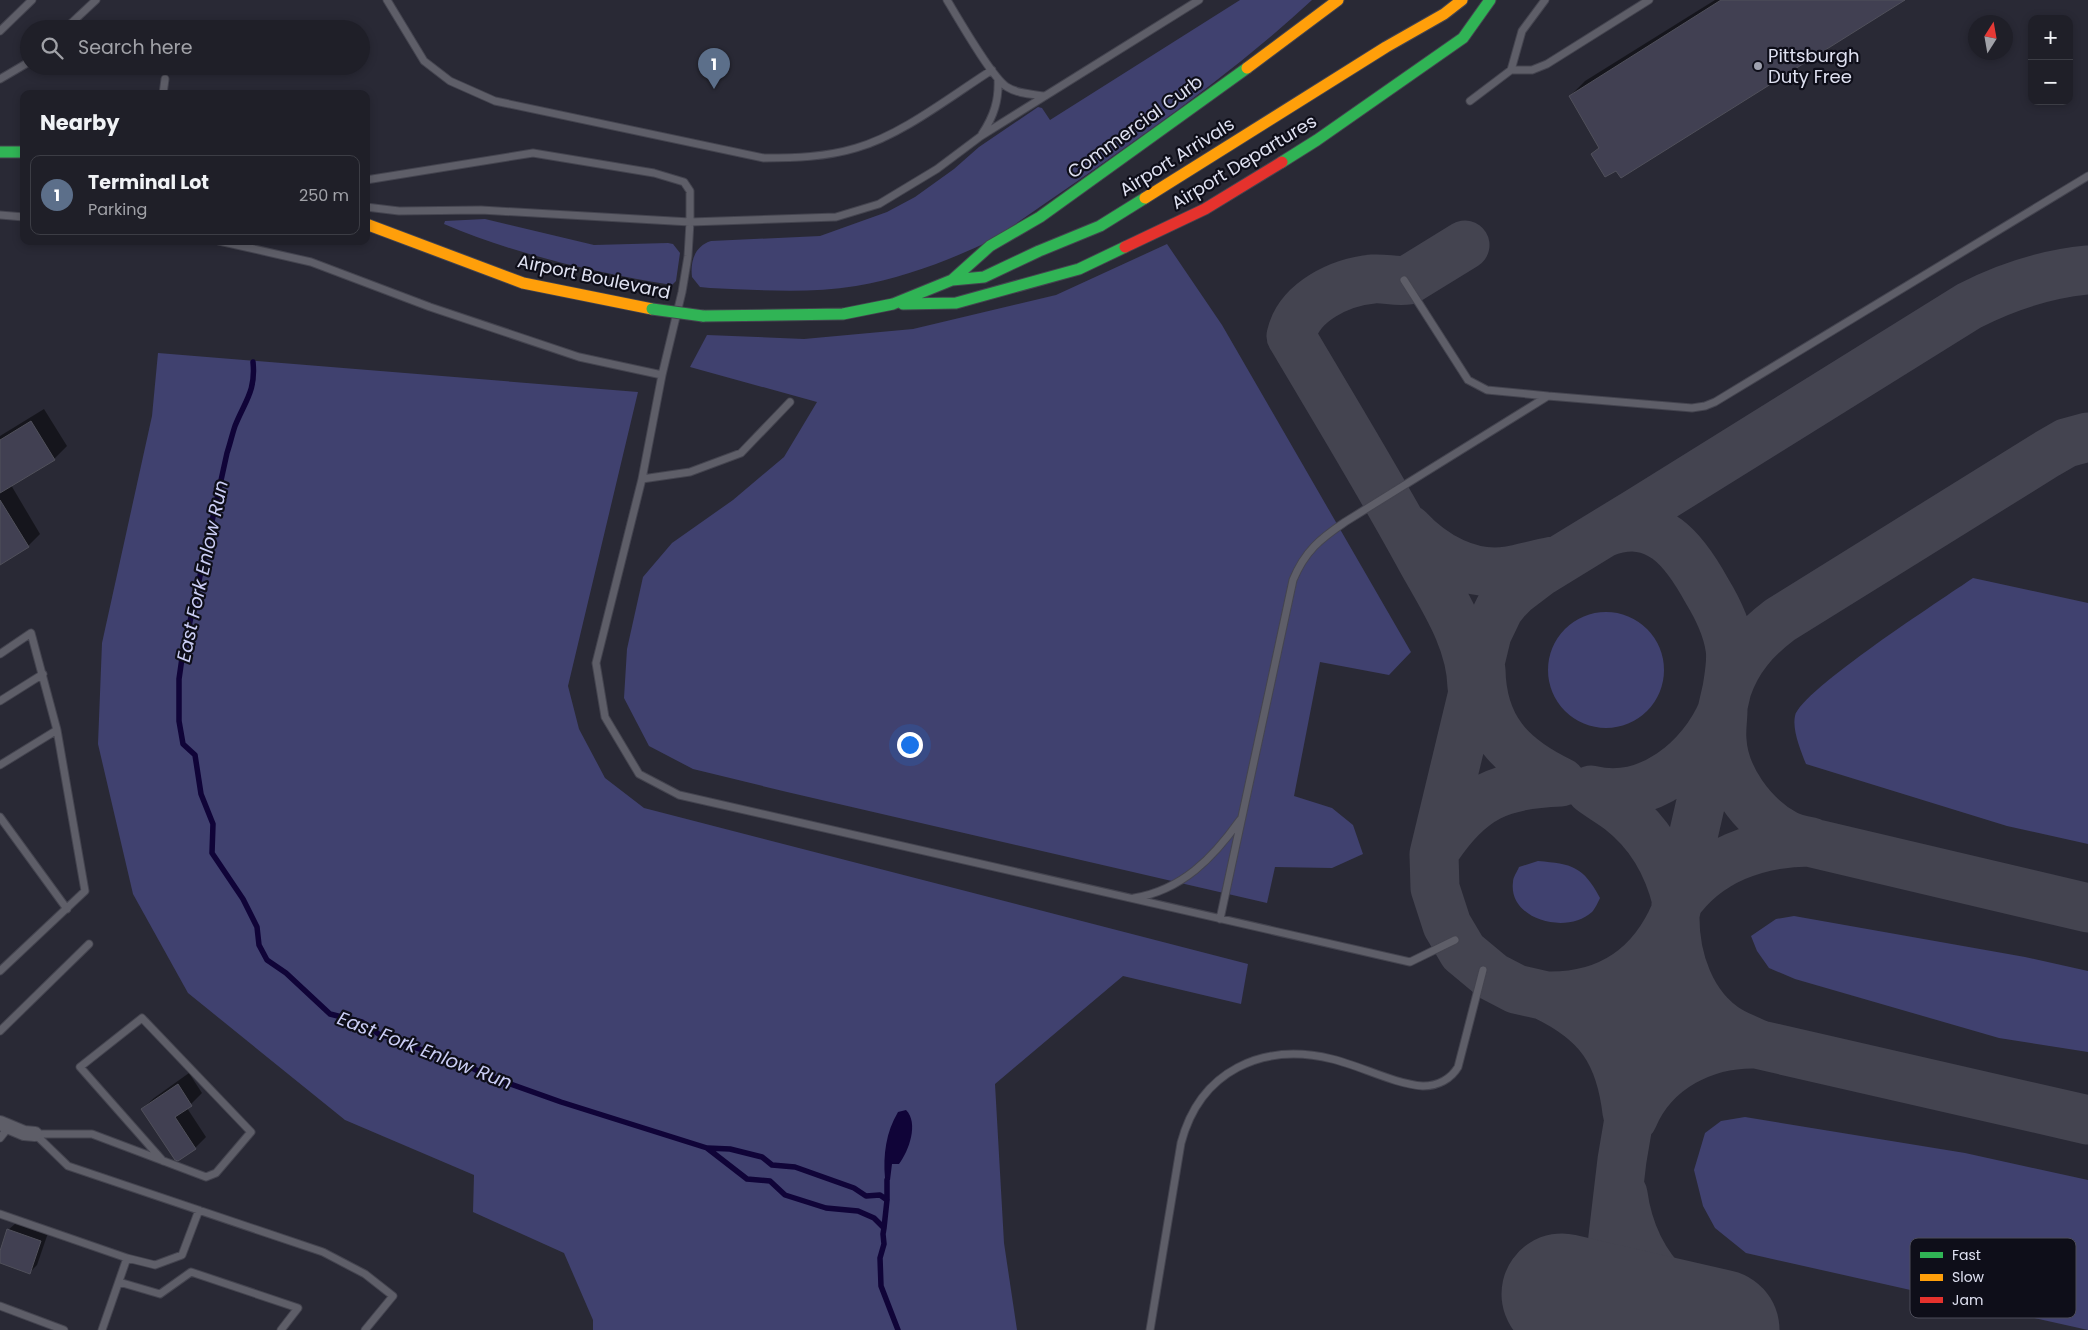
<!DOCTYPE html>
<meta charset="utf-8">
<style>
:root{--surface:#1f1f28;--page:#272730;--text:#f1f3f6;--muted:#a1a2a8;--line:#3c3d45;--accent:#b45309}
body{margin:0;font-family:Poppins,sans-serif;background:var(--page);color:var(--text)}
.controls{position:absolute;right:15px;top:15px;display:grid;overflow:hidden;border-radius:10px;box-shadow:0 2px 8px #0003}
.controls button{width:45px;height:45px;display:grid;place-items:center;padding:0;border:0;border-bottom:1px solid var(--line);background:var(--surface);color:var(--text);font:25px sans-serif}
.compass{position:absolute;left:1968px;top:15px;width:45px;height:45px;border-radius:50%;background:var(--surface);box-shadow:0 2px 8px #0003;rotate:11deg}
.you{position:absolute;left:909px;top:744px;width:18px;height:18px;margin:-12px;border:4px solid #fff;border-radius:50%;background:#1a73e8;box-shadow:0 0 0 8px #1a73e833}
.badge{display:grid;place-items:center;width:32px;height:32px;border-radius:50%;background:var(--accent);color:#fff;font-size:16px;font-weight:700}
.pin{position:absolute;translate:-50% -41px;filter:drop-shadow(0 1px 2px #0008)}
.pin::after{content:'';position:absolute;top:26px;width:18px;height:15px;background:inherit;clip-path:polygon(0 0,100% 0,50% 100%)}
.list{margin:0;padding:0;list-style:none}
h2{display:flex;justify-content:space-between;align-items:center;height:65px;margin:0;padding:0 20px;font-size:21px}
h2 small{font-size:16px;font-weight:400;color:var(--muted)}
.list li{display:grid;grid-template-columns:32px 1fr auto;gap:15px;align-items:center;box-sizing:border-box;height:80px;margin:0 10px 10px;padding:0 10px;border:1px solid var(--line);border-radius:10px}
.list b{display:block;font-size:19px;white-space:nowrap}
.list p{margin:0;font-size:16px;white-space:nowrap;color:var(--muted)}
.list em{font-size:16px;font-style:normal;color:var(--muted)}
.icon{flex:none;width:28px;height:28px;fill:none;stroke:currentColor;stroke-width:2;stroke-linecap:round;stroke-linejoin:round}
.map{position:relative;flex:none;width:2088px;height:1330px;overflow:hidden}
.search{position:absolute;background:var(--surface);box-shadow:0 2px 8px #0003;left:20px;top:20px;width:350px;height:55px;display:flex;align-items:center;gap:12px;box-sizing:border-box;padding:0 18px;border-radius:28px;color:var(--muted);font-size:19px}
.panel{position:absolute;background:var(--surface);box-shadow:0 2px 8px #0003;left:20px;top:90px;width:350px;height:155px;border-radius:10px}
.map>svg:first-child{display:block}
</style>
<div class="map">
<svg width="2088" height="1330" viewBox="0 0 2088 1330">
<rect width="100%" height="100%" fill="#292935"/>
<path fill="#40416f" d="M1240,0H1312C1215,90 1102,163 994,239C950,260 904,278 856,286C808,294 758,290 710,288L700,287L692,277C690,261 695,246 711,241L820,236L887,212L915,197L954,169L979,147L1038,107L1042,108L1050,120Z
M485,219L594,245L668,243L673,244L680,253L676,281L672,285C593,272 517,255 444,224L445,221Z
M1167,244L1222,325L1411,652L1389,675L1320,662L1294,796L1332,808L1353,825L1363,854L1332,868L1275,867L1267,903L787,792L693,769L649,746L624,698L627,649L643,577L672,543L733,500L784,457L817,402L690,367L707,335L804,339L913,329L1056,295Z
M158,353L638,392L568,686L579,729L605,778L644,808L1248,964L1241,1004L1123,976L995,1084L1004,1243L1017,1330H593V1320L564,1253L473,1212L474,1175L345,1120L188,993L133,894L98,744L102,643L152,416Z
M1973,578L2088,603V844L2007,826L1806,764C1801,751 1792,730 1795,716C1801,690 1944,598 1973,578Z
M1548 670a58 58 0 1 1 116 0a58 58 0 1 1-116 0Z
M1538,861C1572,864 1583,866 1600,898C1598,902 1595,909 1592,912C1567,935 1508,920 1513,882C1513,877 1517,872 1519,867Z
M1794,916L2025,957L2088,971V1052L1999,1038L1795,979L1769,968L1757,951L1751,936L1776,919Z
M1745,1117L1965,1153L2088,1180V1330L1746,1253L1715,1228L1703,1206L1694,1170L1705,1133L1721,1121Z"/>
<path fill="#100438" d="M906,1110C919,1123 909,1151 899,1164H892L890,1180H887L885,1178C883,1155 886,1132 898,1112Z"/>
<path fill="#0007" d="M1715,0H1902L1617,170L1592,155L1600,147L1570,96L1585,81Z
M44,409L67,446L54,459L11,485L40,534L28,546L0,563V436Z
M189,1073L202,1093L187,1108L206,1137L195,1148L142,1109L154,1098Z
M16,1223L48,1233L37,1265L30,1272L0,1262V1254L8,1230Z"/>
<g fill="none" stroke-linecap="round" stroke-linejoin="round">
<path stroke="#100438" stroke-width="5.5" d="M253,362C256,391 245,401 235,426C232,435 230,444 227,453L182,658L179,679V721L183,744L195,755L201,794L213,824L212,853L243,899L257,927L259,945L267,960L286,973L330,1014L362,1022L380,1035L398,1038L407,1045L462,1063L488,1076L561,1102L707,1148L747,1179L770,1181L785,1195L826,1208L858,1211L874,1218L884,1228L883,1234L884,1244L880,1258L881,1286L898,1330
M707,1148L730,1149L762,1157L772,1165L795,1167L854,1188L866,1196L880,1195L887,1200
M884,1228L887,1200V1180"/>
<path stroke="#444450" stroke-width="49" d="M1465,245L1408,280C1396,282 1385,278 1373,279C1341,282 1299,301 1291,336C1333,407 1377,479 1417,552C1440,595 1471,637 1472,687
M2088,270C2046,274 2006,287 1969,306L1638,512L1540,572L1515,591L1506,600L1499,609L1487,634L1434,854L1435,888L1447,925L1463,952L1493,977L1516,989L2088,1120
M1408,529C1433,556 1470,577 1508,571C1523,568 1538,564 1553,561
M1727,689C1737,659 1755,639 1780,620L2047,454L2066,443L2088,437
M1779,835L2088,908
M1437,848C1471,797 1501,784 1561,782C1511,758 1482,728 1481,670
M1676,905C1707,860 1758,842 1811,842C1802,840 1792,838 1785,834C1752,816 1724,777 1722,740C1721,730 1723,719 1723,709C1702,760 1648,804 1591,790C1600,797 1611,803 1620,810C1650,833 1668,865 1677,902
M1627,1112C1620,1053 1599,1022 1545,996C1606,998 1651,969 1675,913C1674,957 1690,1007 1730,1031C1739,1036 1749,1040 1758,1044C1706,1042 1654,1068 1633,1118
M1623,1194C1632,1261 1674,1306 1736,1330
M1602,1330L1622,1160L1632,1101L1727,689C1729,676 1732,661 1730,648C1727,627 1718,609 1707,591C1685,551 1657,512 1604,533"/>
<path stroke="#444450" stroke-width="121" d="M1562,1294L1719,1330"/>
</g>
<path fill="#414052" stroke="#50505b" d="M1721,0H1905L1621,178L1616,171L1605,177L1591,154L1599,148L1569,96Z
M31,421L55,460L0,493V440Z
M0,500L29,547L0,565Z
M178,1084L192,1106L175,1117L196,1149L178,1161L175,1160L141,1109Z
M7,1229L41,1241L30,1274L0,1263V1251Z"/>
<g fill="none" stroke-linecap="round" stroke-linejoin="round">
<defs>
<path id="lane" d="M387,0L424,61L450,81L495,101L764,158C795,158 826,157 856,148C902,135 951,96 992,70
M947,0C958,18 992,78 1007,87C1018,94 1032,94 1045,96
M65,29L96,0
M0,31L32,0
M1511,70L1522,31L1545,0
M0,79L29,62
M163,94L165,79
M1470,101L1511,70H1532L1547,64L1649,0
M982,134C994,116 999,100 998,79
M366,180L533,153L654,173L684,182L690,191V222L688,256L682,292L662,375L642,479L596,663L605,717L639,774L679,795L1410,962L1455,940
M366,207L399,211L481,210L690,222L836,217L879,204L937,169L981,136L1199,0
M0,215L24,217
M219,241L311,262L430,307L579,357L662,375
M1548,396L1692,408L1705,406L1715,402L2088,176
M642,479L690,472L741,453L790,402
M0,654L31,633L57,730L0,765
M0,701L43,674
M0,817L67,909
M1134,898C1182,890 1213,858 1240,820
M1220,919L1293,580C1305,551 1320,539 1345,522L1548,396L1487,390L1468,380L1404,280
M0,971L85,891L57,730
M0,1031L89,944
M35,1134H92L206,1177L216,1173L251,1132L142,1018L80,1067L163,1161
M35,1134L68,1166L323,1252L365,1274L393,1296L365,1330
M0,1138L8,1128
M0,1214L127,1258L102,1330
M127,1258L155,1265L182,1255L199,1210
M119,1282L160,1294L191,1272L298,1308L281,1330
M0,1306L64,1330
M1150,1330L1181,1143C1200,1071 1262,1042 1332,1059C1361,1066 1394,1084 1423,1086C1438,1086 1451,1079 1458,1067L1483,970"/>
<path id="street" d="M0,1123L24,1133L35,1134"/>
<path id="fast" d="M0,152H24
M1282,162L1317,140L1463,38L1490,0
M952,280L990,246L1040,217L1247,68
M903,304L956,303L1079,269L1125,247
M703,316L843,314L893,304L952,280L984,277L1039,251L1100,226L1145,198"/>
<path id="slow" d="M1247,68L1338,0
M1145,198L1386,47L1444,14L1462,0
M366,224L523,283L652,309"/>
<path id="jam" d="M1125,247L1205,209L1282,162"/>
</defs>
<use href="#lane" stroke="#44444f" stroke-width="9"/>
<use href="#street" stroke="#44444f" stroke-width="16"/>
<use href="#fast" stroke="#44444f" stroke-width="13"/>
<use href="#slow" stroke="#44444f" stroke-width="13"/>
<use href="#jam" stroke="#44444f" stroke-width="13"/>
<use href="#lane" stroke="#5e5e68" stroke-width="7"/>
<use href="#street" stroke="#5e5e68" stroke-width="14"/>
<use href="#fast" stroke="#30b455" stroke-width="11"/>
<use href="#slow" stroke="#ff9f0a" stroke-width="11"/>
<use href="#jam" stroke="#e5322d" stroke-width="11"/>
<defs>
<path id="fast-bridge" d="M652,309L703,316"/>
</defs>
<use href="#fast-bridge" stroke="#44444f" stroke-width="13" stroke-linecap="butt"/>
<use href="#fast-bridge" stroke="#30b455" stroke-width="11"/>
</g>
<circle fill="#9fa1af" stroke="#0e0e19" stroke-width="2" cx="1758" cy="66" r="5"/>
<g text-anchor="middle" stroke-width="4.5" stroke-linejoin="round" paint-order="stroke">
<g font-size="18" fill="#dfe1f1" stroke="#0e0e19" text-anchor="start">
<text x="1768" y="62">Pittsburgh<tspan x="1768" dy="21">Duty Free</tspan></text>
</g>
<g font-size="18" fill="#dfe1f1" stroke="#0e0e19">
<text transform="translate(1135 127) rotate(-36)" y="6">Commercial Curb</text>
<text transform="translate(1177 157) rotate(-32)" y="6">Airport Arrivals</text>
<text transform="translate(1244 162) rotate(-31)" y="6">Airport Departures</text>
<text transform="translate(594 277) rotate(12)" y="6">Airport Boulevard</text>
</g>
<g font-size="19" font-style="italic" fill="#cbcef5" stroke="#0e0e19">
<text transform="translate(202 571) rotate(-78)" y="7">East Fork Enlow Run</text>
<text transform="translate(425 1050) rotate(21)" y="7">East Fork Enlow Run</text>
</g>
</g>
<rect x="1910" y="1238" width="166" height="80" rx="8" fill="#0e0e19" stroke="#4d4d5a" stroke-width="1"/>
<rect x="1920" y="1252" width="23" height="6" fill="#30b455"/>
<rect x="1920" y="1274" width="23" height="7" fill="#ff9f0a"/>
<rect x="1920" y="1297" width="23" height="6" fill="#e5322d"/>
<g font-size="14" fill="#dfe1f1">
<text x="1952" y="1260">Fast</text>
<text x="1952" y="1282">Slow</text>
<text x="1952" y="1305">Jam</text>
</g>
</svg>
<div class="controls">
<button>+</button>
<button>−</button>
</div>
<svg class="compass" viewBox="-18 -18 36 36"><path d="M0-13l5 13h-10z" fill="#e53935"/><path d="M0 13l5-13h-10z" fill="#a1a2a8"/></svg>
<div class="you"></div>
<div class="pin badge" style="left:714px;top:89px;background:#5c6f8a">1</div>
<div class="search"><svg class="icon" aria-label="search" viewBox="0 0 24 24"><circle cx="10" cy="10" r="6"/><path d="M15 15l6 6"/></svg>Search here</div>
<section class="panel">
<h2>Nearby<small></small></h2>
<ul class="list">
<li><span class="badge" style="background:#5c6f8a">1</span><div><b>Terminal Lot</b><p>Parking</p></div><em>250 m</em></li>
</ul>
</section>
</div>
